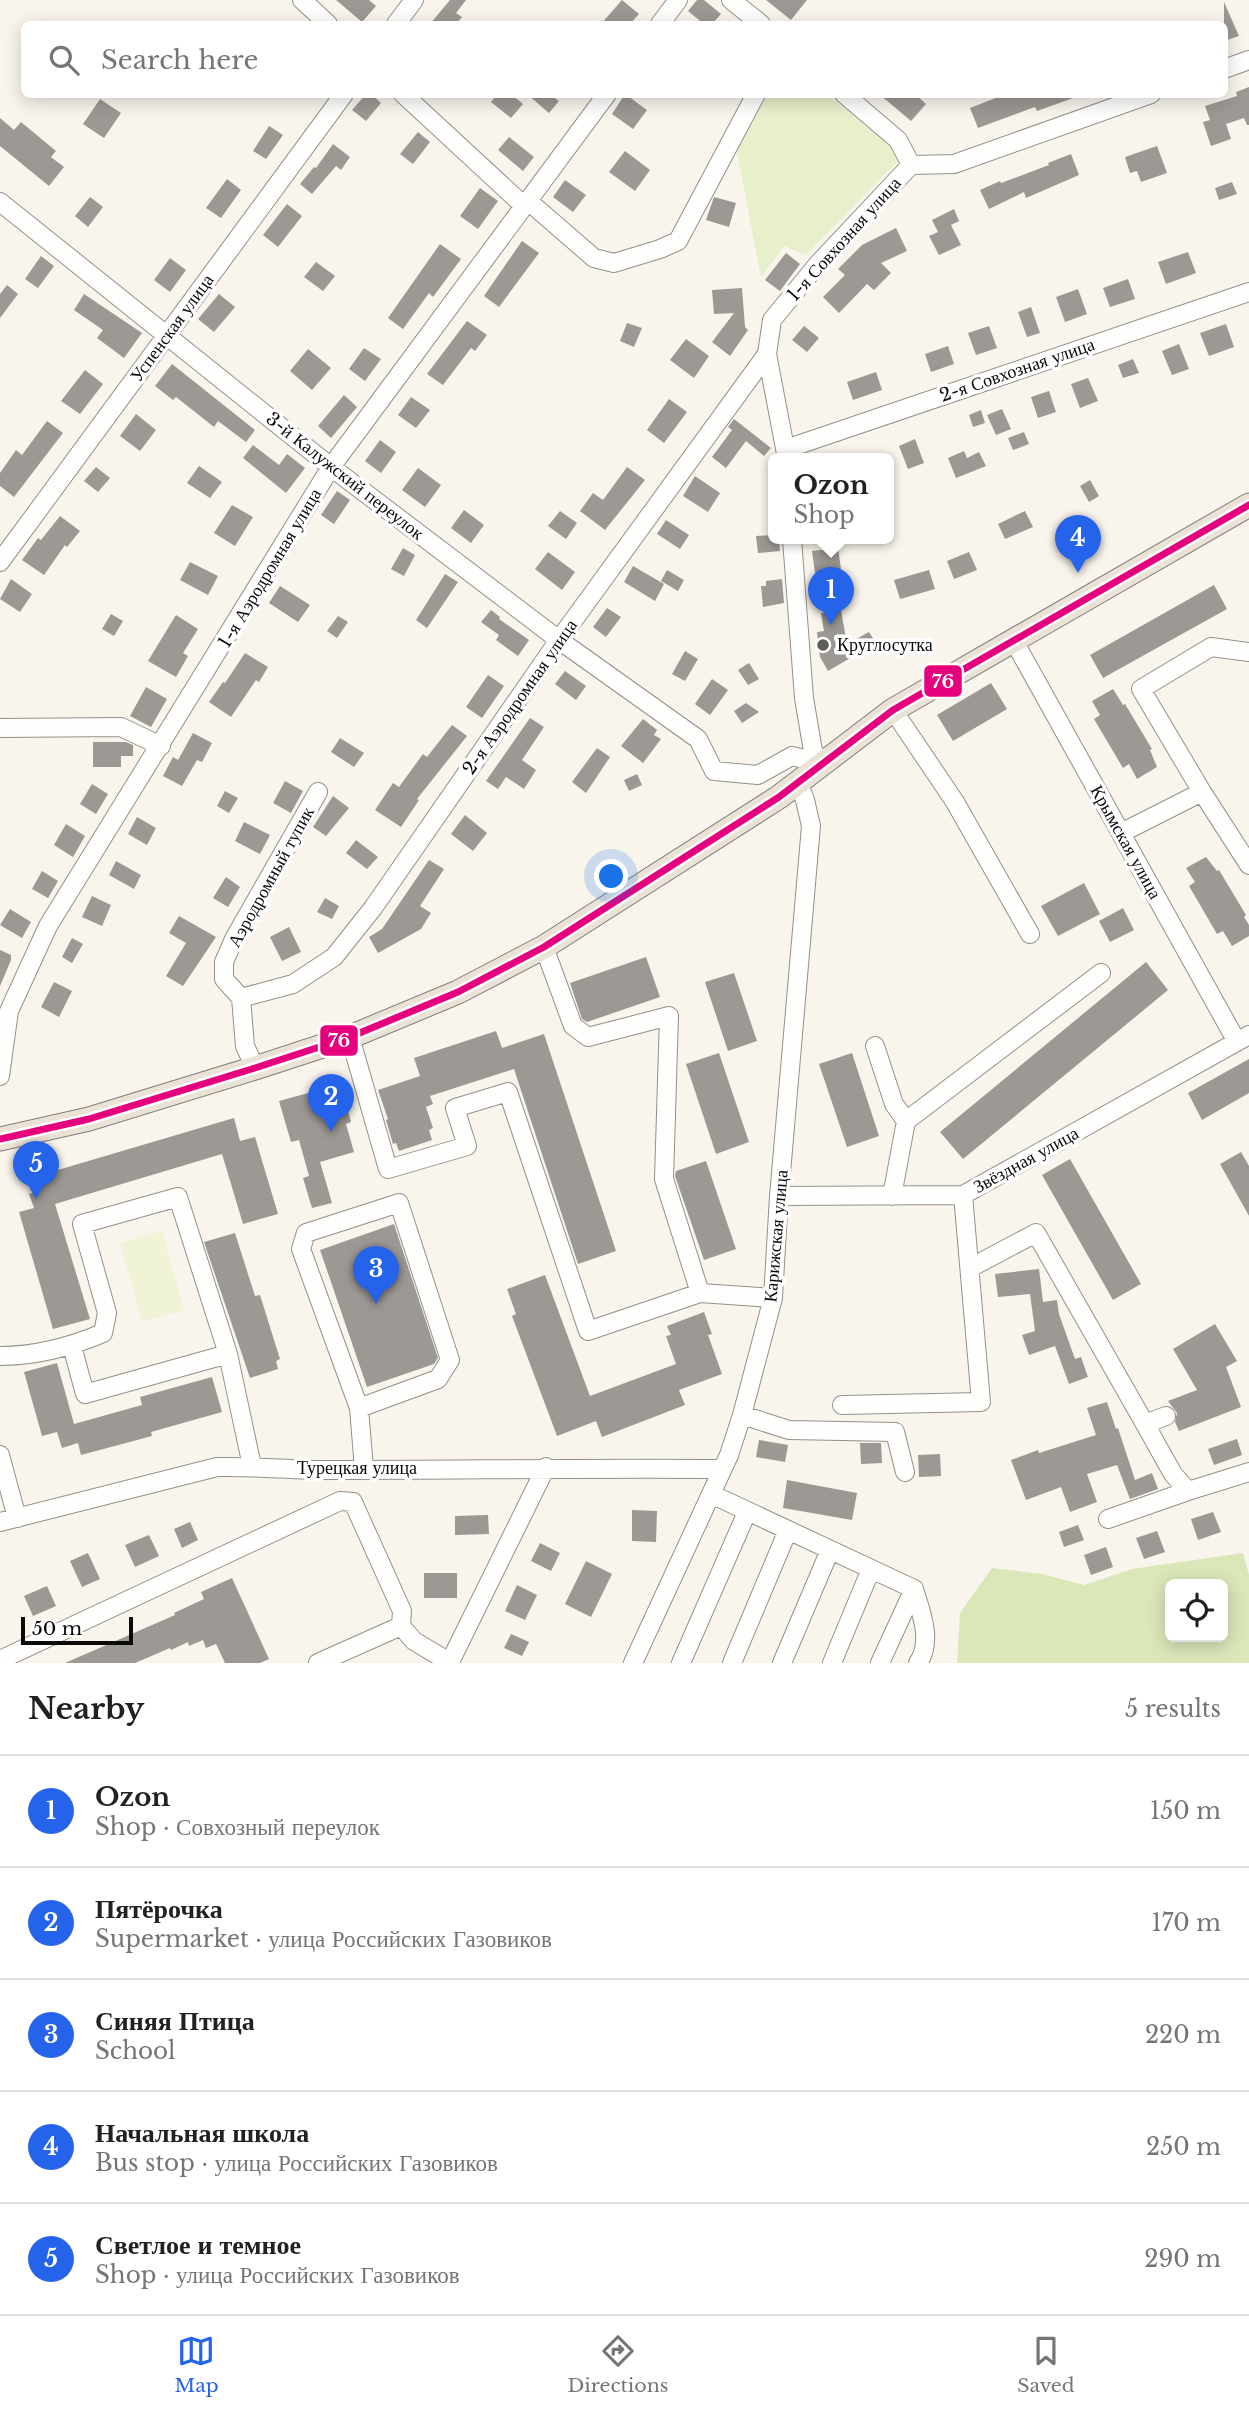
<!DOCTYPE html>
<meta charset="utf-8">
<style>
:root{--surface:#fff;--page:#f2f2f2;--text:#202124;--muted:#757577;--line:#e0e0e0;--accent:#2563eb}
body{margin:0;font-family:"Libre Baskerville",serif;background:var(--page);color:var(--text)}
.controls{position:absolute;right:21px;bottom:21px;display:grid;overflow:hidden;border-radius:10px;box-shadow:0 4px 18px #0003}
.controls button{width:63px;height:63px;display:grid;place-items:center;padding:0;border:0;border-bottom:2px solid var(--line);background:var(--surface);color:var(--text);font:35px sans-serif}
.scale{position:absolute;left:21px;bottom:18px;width:112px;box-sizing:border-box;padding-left:7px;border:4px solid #0a0a0a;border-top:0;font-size:19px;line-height:24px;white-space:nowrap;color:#0a0a0a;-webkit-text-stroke:5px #fff;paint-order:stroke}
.you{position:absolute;left:612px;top:877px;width:24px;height:24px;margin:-18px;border:5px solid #fff;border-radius:50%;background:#1a73e8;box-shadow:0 0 0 10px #1a73e833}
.badge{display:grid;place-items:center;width:46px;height:46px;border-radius:50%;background:var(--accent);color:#fff;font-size:23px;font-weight:700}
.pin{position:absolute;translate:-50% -58px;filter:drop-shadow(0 2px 4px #0008)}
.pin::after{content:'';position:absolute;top:37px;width:24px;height:21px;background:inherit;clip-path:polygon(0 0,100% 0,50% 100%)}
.popup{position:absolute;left:768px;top:453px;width:126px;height:91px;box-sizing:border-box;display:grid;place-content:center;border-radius:10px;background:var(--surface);filter:drop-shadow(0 2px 5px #0005);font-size:23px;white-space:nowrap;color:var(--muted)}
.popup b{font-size:26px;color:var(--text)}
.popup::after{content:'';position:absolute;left:50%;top:100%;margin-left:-14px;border:14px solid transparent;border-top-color:var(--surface)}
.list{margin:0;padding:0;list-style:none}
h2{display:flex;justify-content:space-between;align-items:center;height:91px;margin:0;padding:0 28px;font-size:30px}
h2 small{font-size:23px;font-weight:400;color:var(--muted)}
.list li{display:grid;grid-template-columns:46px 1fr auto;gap:21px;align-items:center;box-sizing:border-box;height:112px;padding:0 28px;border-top:2px solid var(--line)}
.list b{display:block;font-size:26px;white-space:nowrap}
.list p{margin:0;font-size:23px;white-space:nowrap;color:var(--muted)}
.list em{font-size:23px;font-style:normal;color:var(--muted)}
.icon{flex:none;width:38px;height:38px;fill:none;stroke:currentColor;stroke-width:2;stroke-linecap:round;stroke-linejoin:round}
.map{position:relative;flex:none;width:1249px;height:1663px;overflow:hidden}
.search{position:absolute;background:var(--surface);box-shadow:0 4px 18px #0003;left:21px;right:21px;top:21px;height:77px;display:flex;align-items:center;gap:18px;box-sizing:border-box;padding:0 24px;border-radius:10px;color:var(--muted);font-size:26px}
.sheet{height:651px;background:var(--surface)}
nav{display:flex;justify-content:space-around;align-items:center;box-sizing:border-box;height:98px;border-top:2px solid var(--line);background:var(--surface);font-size:19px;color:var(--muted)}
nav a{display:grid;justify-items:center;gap:4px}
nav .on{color:var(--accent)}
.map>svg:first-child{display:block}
</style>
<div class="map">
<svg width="1249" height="1663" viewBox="0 0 1249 1663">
<rect width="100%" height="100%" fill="#f9f5ed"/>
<path fill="#e7efcb" d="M766,95H828L895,150L897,162L806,255L784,246L761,277L736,148Z"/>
<path fill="#d9e7b9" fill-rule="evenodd" d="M1243,1553L1249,1575V1663H957L960,1613L992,1568L1042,1574L1084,1585L1132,1569ZM1170,1584H1223V1637H1170Z"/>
<path fill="#f0f3d5" d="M162,1231L184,1310L142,1322L120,1243Z"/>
<path fill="#9c9893" d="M336,0H369L376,6L362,22Z
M450,0H466L456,13L462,17L456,24H430Z
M622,0L639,14L630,24H601Z
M697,0H704L721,14L712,24H704L688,11Z
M766,0H807L791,20Z
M1224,2L1239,36L1224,41Z
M1249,87V125H1247L1244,118L1226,124L1231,139L1211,146L1203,122L1210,120L1205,106L1237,96L1236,92Z
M366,94H371L381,103L366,121L352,110Z
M497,94H511L523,104L511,118L491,102Z
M527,94H549L559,101L549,113Z
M625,94L647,110L633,129L612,114Z
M879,94H915L926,104L911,121Z
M1006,94H1078L1079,96L1037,111L1035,107L978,128L970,108Z
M100,99L121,113L104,138L83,124Z
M0,118L14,130L21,122L56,151L51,157L64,167L49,186L0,146Z
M269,126L283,135L266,159L253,151Z
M418,132L430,142L413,164L400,154Z
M509,137L534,157L523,171L498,150Z
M333,144L350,157L341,170L336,166L312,194L300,184L314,167L316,168Z
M1157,146L1167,173L1141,182L1137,171L1130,173L1125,157Z
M625,151L650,170L635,191L609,172Z
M1071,154L1079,175L1026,198L1024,192L989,209L980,190L1000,181L1001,183L1049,165L1048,163Z
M227,179L241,190L221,218L206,208Z
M565,180L586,195L573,212L553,197Z
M1232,182L1237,194L1219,200L1215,188Z
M480,188L498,201L478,229L460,216Z
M90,197L103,207L88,227L75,216Z
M714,197L736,203L729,227L706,220Z
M287,204L302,216L278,247L263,235Z
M954,209L959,221L951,225L961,245L939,255L929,236L938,232L932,220Z
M896,228L907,251L881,263L891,273L874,290L867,284L839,313L823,297L845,275L838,269L862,245Z
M522,241L539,253L499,307L484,296Z
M440,244L461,259L433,297L429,293L403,329L388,318Z
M1188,252L1196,273L1166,284L1158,262Z
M786,253L800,264L780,291L765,280Z
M41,256L54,266L38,288L25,279Z
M170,258L186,270L170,292L154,280Z
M316,262L335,276L323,291L304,277Z
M1128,279L1135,299L1110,307L1103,288Z
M7,285L18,294L0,318V294Z
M742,288L745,327L748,330L730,356L712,342L734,313L714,314L712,290Z
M1078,289L1087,314L1065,322L1056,297Z
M84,294L142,333L124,358L97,338L103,330L74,310Z
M219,294L235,307L214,332L198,319Z
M1031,307L1040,333L1027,337L1018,312Z
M467,321L487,335L475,351L471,348L443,385L427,374Z
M627,323L642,328L634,347L620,341Z
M1226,324L1234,347L1209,356L1200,333Z
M804,326L819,338L807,352L792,340Z
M989,326L997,348L976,355L968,333Z
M686,339L709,356L694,378L670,360Z
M1179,344L1189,369L1172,375L1162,351Z
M948,346L954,364L931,372L925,354Z
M364,348L381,359L365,381L349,369Z
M308,349L331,368L312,390L290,371Z
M1133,359L1139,373L1123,378L1118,365Z
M172,364L255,430L246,442L218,421L214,427L176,397L173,400L155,386Z
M85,370L103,384L80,414L61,401Z
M876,372L882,390L853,400L847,382Z
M1088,378L1098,401L1080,408L1071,384Z
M1049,391L1056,412L1038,418L1031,397Z
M344,395L357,407L331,438L318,426Z
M411,397L430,410L416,428L398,415Z
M669,399L687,412L664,443L647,430Z
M1002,409L1011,429L996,435L987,415Z
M981,410L985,423L973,427L969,415Z
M136,414L156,430L140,451L120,436Z
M734,419L771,448L764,456L746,441L726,468L712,457L732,430L728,427Z
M47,421L63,433L14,497L0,486V473L16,450L22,455Z
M1024,432L1029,444L1013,450L1008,438Z
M915,439L924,463L908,469L899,446Z
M380,440L396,452L381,473L365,461Z
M253,445L279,465L287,454L305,468L286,493L243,458Z
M964,451L967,458L979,452L986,466L956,478L948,458Z
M199,466L222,482L210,498L187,483Z
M96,467L110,478L98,492L84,481Z
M627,467L645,480L605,530L580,511L593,493L603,500Z
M418,468L441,485L425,507L402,490Z
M695,476L720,493L708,512L683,496Z
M1090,480L1099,496L1089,502L1080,486Z
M337,491L350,500L334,524L321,515Z
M232,505L253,517L235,546L214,533Z
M464,510L484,525L471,543L451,528Z
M560,511L577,523L566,539L548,526Z
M1025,511L1033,527L1005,539L998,524Z
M60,516L80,531L67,547L65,545L44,575L22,560L38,538L41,540Z
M666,520L689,535L680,549L657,534Z
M773,535V539H779L780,551L758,553L756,536Z
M403,548L415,555L404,576L391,569Z
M838,548L841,569L815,573L812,551Z
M548,552L575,572L562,590L535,569Z
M969,552L977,570L954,579L947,561Z
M190,562L218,576L208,595L180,580Z
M633,566L664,584L655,601L624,582Z
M667,570L684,580L678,591L661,581Z
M929,570L935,589L900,599L894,580Z
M445,574L458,582L427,628L416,620Z
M11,579L32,594L20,612L0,599Z
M782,579L784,603L763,607L761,586H766V581Z
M1214,585L1227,609L1103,678L1090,655Z
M280,586L310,605L298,622L269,603Z
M607,608L621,617L606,637L593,627Z
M491,610L500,617L499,619L529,640L518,656L496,640L499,635L481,622Z
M841,610L847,644L869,632L876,643L828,671L820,657L817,632L824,631L821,613Z
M111,614L123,621L114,636L102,629Z
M176,615L198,629L183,653L188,656L176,677L148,661Z
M338,616L348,622L337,638L327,631Z
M685,651L698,659L685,681L672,674Z
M245,653L268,667L259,682L256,680L231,717L209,702L223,682L225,683Z
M749,663L759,679L748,685L738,670Z
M565,671L586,686L576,700L555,684Z
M488,675L504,686L482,718L466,707Z
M712,679L728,690L710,715L695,704Z
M991,683L1007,709L953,741L937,715Z
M146,687L167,699L151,727L130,716Z
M1113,689L1123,705L1125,704L1152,749L1150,750L1157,767L1137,779L1129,764L1123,768L1094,719L1100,715L1092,701Z
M746,703L759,712L742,723L734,711Z
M530,718L544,727L522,760L536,770L524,789L506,777L498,789L486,781Z
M643,719L657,730L654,735L661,739L643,763L621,746Z
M452,725L467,736L417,799L419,800L401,827L375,810L393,783L399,787L423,754L427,757Z
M193,733L212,743L202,762L197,760L182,786L163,776L173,757L178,760Z
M340,738L364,753L354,767L331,752Z
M93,742H126L133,745V756H121V767H93Z
M597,748L610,757L586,793L572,782Z
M637,774L642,785L629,791L624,780Z
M285,781L303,791L291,813L273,803Z
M92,784L108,794L96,814L80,804Z
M225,791L238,798L229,813L217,806Z
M333,796L349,808L326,836L313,827Z
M465,815L487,833L473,851L451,834Z
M137,817L156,828L147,845L128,834Z
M244,822L270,835L260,854L235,841Z
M66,824L85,836L73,857L54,845Z
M356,840L378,857L367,869L346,853Z
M1206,857L1217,871L1219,870L1246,915L1244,917L1249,925V936L1232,946L1223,931L1217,934L1189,886L1195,882L1186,868Z
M429,860L444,869L420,906L431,913L421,929L378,953L369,937L382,929Z
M116,861L141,875L134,889L109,875Z
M42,871L58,881L48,898L32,889Z
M226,877L240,887L228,907L213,898Z
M1084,883L1100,914L1058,936L1041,906Z
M92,896L111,905L102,926L82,917Z
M325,898L339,906L332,919L317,912Z
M1123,908L1134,930L1110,942L1099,921Z
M10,909L31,922L22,938L0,925Z
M179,916L216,937L183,986L166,976L186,943L169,933Z
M289,927L301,952L282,961L270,937Z
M72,938L83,944L72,963L62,957Z
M0,950L11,955V960L0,986Z
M646,957L660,997L587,1022L582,1019L570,983Z
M1146,962L1168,990L963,1159L940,1132Z
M734,973L757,1041L728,1051L705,982Z
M54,982L72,991L59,1017L41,1007Z
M496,1031L502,1048L544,1034L616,1251L578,1264L514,1069L430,1096L433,1104L426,1107L433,1128L429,1130L432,1140L399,1151L396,1143L393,1144L386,1120L388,1119L378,1090L420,1076L414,1058Z
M719,1053L749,1142L716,1154L686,1064Z
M852,1053L879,1136L847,1147L819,1064Z
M1249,1059V1093L1202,1120L1188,1093Z
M341,1084L351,1122L346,1124L354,1152L320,1162L332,1203L312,1208L303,1178L309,1176L299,1140L291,1142L279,1101Z
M234,1118L240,1141L255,1137L278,1214L243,1224L222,1154L55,1204L90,1319L53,1329L19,1212L34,1208L29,1194L38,1191L34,1177Z
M1241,1152L1249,1166V1216L1220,1164Z
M1070,1159L1141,1284L1113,1300L1042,1175Z
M706,1161L736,1249L704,1260L675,1176L676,1171Z
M394,1224L438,1358L434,1364L367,1387L320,1250Z
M235,1233L255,1296L260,1295L280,1359L276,1361L278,1369L250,1378L204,1242Z
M1039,1269L1043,1302L1057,1300L1059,1314L1075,1359L1081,1357L1088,1377L1069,1384L1055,1346L1029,1355L1022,1335L1035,1331L1030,1294L998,1297L995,1274Z
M545,1275L590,1396L676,1364L666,1336L671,1335L667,1326L704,1312L712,1334L708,1335L722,1374L679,1390L685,1405L602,1437L596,1421L557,1436L512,1316L516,1314L507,1289Z
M1215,1324L1237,1361L1226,1367L1241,1407L1179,1431L1175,1422L1177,1413L1168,1401L1197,1390L1173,1349Z
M57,1363L74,1424L142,1405L140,1397L212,1377L222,1412L151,1432L152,1436L81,1455L78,1443L62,1448L57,1432L42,1436L24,1372Z
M1107,1402L1116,1429L1118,1428L1135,1480L1152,1473L1158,1489L1130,1499L1117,1465L1087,1474L1097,1502L1070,1512L1061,1487L1026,1500L1011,1460L1038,1450L1039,1453L1096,1435L1087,1408Z
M1237,1439L1242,1455L1214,1465L1208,1449Z
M759,1440L788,1445L785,1462L756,1457Z
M860,1443H881L882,1463L861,1464Z
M940,1454L941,1476L919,1477L918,1455Z
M787,1480L857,1493L852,1520L783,1508Z
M632,1510L657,1511L656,1542L632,1541Z
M1213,1512L1221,1532L1198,1540L1191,1519Z
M488,1515L489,1534L455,1535V1516Z
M190,1522L198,1540L182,1548L174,1529Z
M1078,1525L1084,1540L1064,1547L1059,1532Z
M1157,1531L1165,1552L1144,1559L1136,1538Z
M149,1535L159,1556L135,1567L125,1545Z
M540,1543L560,1553L551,1571L531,1561Z
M1106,1547L1113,1567L1091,1575L1084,1555Z
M88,1553L100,1579L82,1587L70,1561Z
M586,1561L612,1574L591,1617L565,1604Z
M424,1573H457V1598H424Z
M232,1578L269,1659L260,1663H225L216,1644L206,1648L203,1640L189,1646L188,1642L171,1650L170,1648L135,1663H65L175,1615L174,1613L204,1599L201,1592Z
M517,1585L537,1595L525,1620L505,1611Z
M47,1586L56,1606L33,1616L24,1596Z
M511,1634L529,1642L522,1656L504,1648Z"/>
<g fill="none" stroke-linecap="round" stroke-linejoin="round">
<defs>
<path id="minor" d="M302,0L328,24
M731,0L761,24
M396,24L414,0
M660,24L678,0
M1224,69L1249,60
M403,94L523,205
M844,94L898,140L911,165
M527,200L594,258L614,263L660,249L678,241L756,94
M0,202L331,467L559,640L698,739L714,771L758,775L792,756L824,764
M786,449L1249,292
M787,459L767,354L772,320L818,264L911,165L954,164L1151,94
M792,539L804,698L813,751L824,764
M0,562L344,94
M1014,641L1237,1042
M893,710L955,802L1030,934
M0,728L121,727L161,746
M1202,792L1249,865
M1121,833L1202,792L1141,689L1211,647L1249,652
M544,947L573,1026L588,1037L669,1016L664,1179L700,1293
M241,998L293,984L334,957L373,908L559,640L767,354
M241,998L224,979V962L234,939L318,792
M241,998L245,1046L255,1068
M350,1037L388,1169L467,1146L455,1108L508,1092L588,1331L700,1293L773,1298
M875,1046L894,1104L906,1121
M0,1076L9,1011L48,926L331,467L607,94
M779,1196L963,1195L1249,1035
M892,1196L906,1121L1101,973
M970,1268L1036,1233L1145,1424L1166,1416
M72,1346L85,1394L228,1354
M0,1356C36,1356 70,1347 103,1333L107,1313L82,1224L178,1197L228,1354L252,1466
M842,1405L981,1402L963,1195
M359,1408L301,1249L306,1233L399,1203L450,1360L438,1379L359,1408L364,1469
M742,1415L789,1430L895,1432L905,1472
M1145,1424L1173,1474L1188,1491L1249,1472
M0,1455L17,1518
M711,1494L914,1589C921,1612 933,1641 918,1663
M1108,1519L1188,1491
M0,1522L217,1467C254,1466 291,1470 328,1470C459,1470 590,1468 721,1469
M0,1660L340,1501L353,1502L402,1611L401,1626L414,1641L451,1663
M450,1662L546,1467
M318,1663L401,1626
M633,1663L729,1455L742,1415L773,1298L779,1196L811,826L805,800L799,784
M681,1663L747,1512
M732,1663L788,1530
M782,1663L830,1550
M832,1663L871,1569
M880,1663L914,1589"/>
<path id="major" d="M0,1139L89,1119L255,1068L350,1037L458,992L544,947L779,797L893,710L1249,505"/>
</defs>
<use href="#minor" stroke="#92908c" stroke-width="20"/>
<use href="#major" stroke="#7f7d7a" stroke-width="25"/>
<use href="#minor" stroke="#fefefc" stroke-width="18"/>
<use href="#major" stroke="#ebe2d6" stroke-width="23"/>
<defs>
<path id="bus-1" d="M0,1139L89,1119L255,1068L350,1037L458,992L544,947L779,797L893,710L1249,505"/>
</defs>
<use href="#bus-1" stroke="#fff" stroke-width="12"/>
<use href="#bus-1" stroke="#e5007d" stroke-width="7"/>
</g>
<circle fill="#5e5c59" stroke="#fff" stroke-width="2.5" cx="823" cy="645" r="7"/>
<g text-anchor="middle" stroke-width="7" stroke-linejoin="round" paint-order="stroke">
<g font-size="18" fill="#0a0a0a" stroke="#fff">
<text transform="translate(844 239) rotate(-48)" y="6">1-я Совхозная улица</text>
<text transform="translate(172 328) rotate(-54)" y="6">Успенская улица</text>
<text transform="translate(1017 370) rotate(-19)" y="6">2-я Совхозная улица</text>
<text transform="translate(345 476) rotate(38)" y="6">3-й Калужский переулок</text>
<text transform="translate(270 568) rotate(-59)" y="6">1-я Аэродромная улица</text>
<text transform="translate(520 697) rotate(-55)" y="6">2-я Аэродромная улица</text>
<text transform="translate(1126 842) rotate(61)" y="6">Крымская улица</text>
<text transform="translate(271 877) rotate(-61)" y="6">Аэродромный тупик</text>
<text transform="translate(1026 1160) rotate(-29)" y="6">Звёздная улица</text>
<text transform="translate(776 1236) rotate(-85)" y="6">Карижская улица</text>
<text x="357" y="1474">Турецкая улица</text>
</g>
<g font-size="18" fill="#0a0a0a" stroke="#fff" text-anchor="start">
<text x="837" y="651">Круглосутка</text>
</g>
</g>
<g stroke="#fff" stroke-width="2.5">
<rect x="923" y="664" width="40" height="34" rx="7" fill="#e5007d"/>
<rect x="319" y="1024" width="40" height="33" rx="7" fill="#e5007d"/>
</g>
<g font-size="19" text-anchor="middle" font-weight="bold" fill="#fff">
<text x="943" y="688">76</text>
<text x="339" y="1047">76</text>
</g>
</svg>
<div class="controls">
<button><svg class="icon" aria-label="locate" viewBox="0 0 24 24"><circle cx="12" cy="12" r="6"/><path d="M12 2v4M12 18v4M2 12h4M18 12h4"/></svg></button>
</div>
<div class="scale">50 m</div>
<div class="you"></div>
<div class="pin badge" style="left:831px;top:625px">1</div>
<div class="popup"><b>Ozon</b>Shop</div>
<div class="pin badge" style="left:331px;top:1132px">2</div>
<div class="pin badge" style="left:376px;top:1304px">3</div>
<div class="pin badge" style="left:1078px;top:573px">4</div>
<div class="pin badge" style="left:36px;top:1199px">5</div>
<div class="search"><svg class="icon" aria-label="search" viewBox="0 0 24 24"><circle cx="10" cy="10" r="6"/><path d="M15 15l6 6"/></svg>Search here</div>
</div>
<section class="sheet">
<h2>Nearby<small>5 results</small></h2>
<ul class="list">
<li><span class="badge">1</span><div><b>Ozon</b><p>Shop · Совхозный переулок</p></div><em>150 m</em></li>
<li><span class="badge">2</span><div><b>Пятёрочка</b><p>Supermarket · улица Российских Газовиков</p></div><em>170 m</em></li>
<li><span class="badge">3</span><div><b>Синяя Птица</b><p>School</p></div><em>220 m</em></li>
<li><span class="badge">4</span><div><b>Начальная школа</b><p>Bus stop · улица Российских Газовиков</p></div><em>250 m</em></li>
<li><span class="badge">5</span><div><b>Светлое и темное</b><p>Shop · улица Российских Газовиков</p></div><em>290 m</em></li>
</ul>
</section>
<nav>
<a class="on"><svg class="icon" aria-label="map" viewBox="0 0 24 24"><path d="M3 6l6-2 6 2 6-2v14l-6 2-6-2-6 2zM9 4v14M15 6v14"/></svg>Map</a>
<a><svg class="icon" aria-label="directions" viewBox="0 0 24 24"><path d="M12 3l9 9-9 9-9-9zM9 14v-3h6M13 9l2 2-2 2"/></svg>Directions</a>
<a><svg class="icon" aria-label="saved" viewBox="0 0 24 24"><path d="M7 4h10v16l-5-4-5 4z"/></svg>Saved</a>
</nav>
